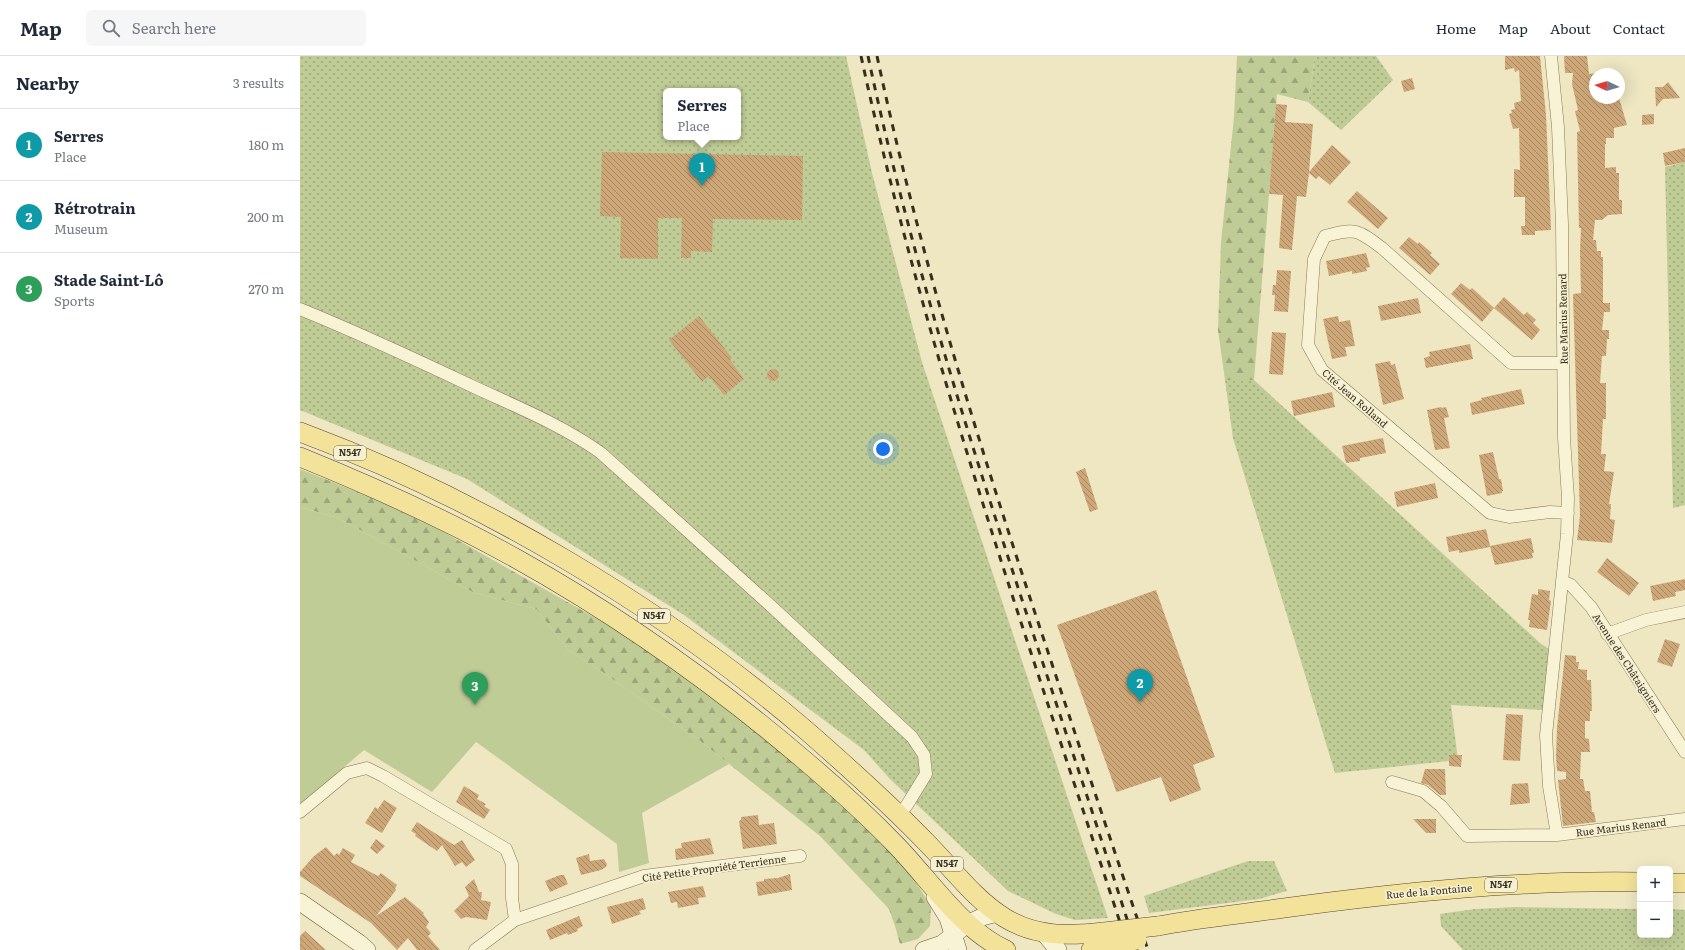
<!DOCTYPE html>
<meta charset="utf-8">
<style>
:root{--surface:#fff;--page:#f6f6f7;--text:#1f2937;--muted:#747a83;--line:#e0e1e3;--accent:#db2777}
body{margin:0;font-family:Literata,serif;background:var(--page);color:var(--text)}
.controls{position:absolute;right:12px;bottom:12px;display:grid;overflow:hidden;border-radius:6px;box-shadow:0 4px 16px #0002}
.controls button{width:36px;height:36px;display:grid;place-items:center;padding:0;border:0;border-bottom:1px solid var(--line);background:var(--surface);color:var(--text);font:20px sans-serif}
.compass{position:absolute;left:1289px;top:12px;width:36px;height:36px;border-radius:50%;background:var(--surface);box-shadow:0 4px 16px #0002;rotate:274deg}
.you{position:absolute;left:583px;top:393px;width:14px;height:14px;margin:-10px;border:3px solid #fff;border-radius:50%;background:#1a73e8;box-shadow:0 0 0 6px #1a73e833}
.badge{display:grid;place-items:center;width:26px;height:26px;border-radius:50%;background:var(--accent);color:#fff;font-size:13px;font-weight:700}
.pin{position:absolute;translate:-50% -33px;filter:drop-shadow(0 1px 2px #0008)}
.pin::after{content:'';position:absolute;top:21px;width:14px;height:12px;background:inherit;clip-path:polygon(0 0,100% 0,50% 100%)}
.popup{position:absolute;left:363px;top:32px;width:78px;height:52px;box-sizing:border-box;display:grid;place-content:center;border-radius:6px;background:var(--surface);filter:drop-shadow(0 1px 3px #0005);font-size:13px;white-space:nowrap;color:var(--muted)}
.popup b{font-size:15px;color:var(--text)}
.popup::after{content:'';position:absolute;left:50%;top:100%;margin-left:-8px;border:8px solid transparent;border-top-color:var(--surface)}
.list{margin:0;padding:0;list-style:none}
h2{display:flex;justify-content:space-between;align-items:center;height:52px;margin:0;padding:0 16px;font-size:17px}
h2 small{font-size:13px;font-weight:400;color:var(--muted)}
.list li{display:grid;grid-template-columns:26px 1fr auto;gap:12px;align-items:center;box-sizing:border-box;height:72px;padding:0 16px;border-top:1px solid var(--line)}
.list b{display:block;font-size:15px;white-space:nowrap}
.list p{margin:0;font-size:13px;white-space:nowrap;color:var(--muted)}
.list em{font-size:13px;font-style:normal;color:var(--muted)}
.icon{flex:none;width:22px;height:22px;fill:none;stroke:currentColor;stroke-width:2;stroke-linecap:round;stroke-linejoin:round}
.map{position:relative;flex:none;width:1385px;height:894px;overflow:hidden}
header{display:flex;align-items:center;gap:24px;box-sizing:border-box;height:56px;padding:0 20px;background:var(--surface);border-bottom:1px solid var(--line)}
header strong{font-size:19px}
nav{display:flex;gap:22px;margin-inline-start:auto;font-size:14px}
.search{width:280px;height:36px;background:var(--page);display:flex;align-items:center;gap:10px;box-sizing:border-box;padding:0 14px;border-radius:6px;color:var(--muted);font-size:15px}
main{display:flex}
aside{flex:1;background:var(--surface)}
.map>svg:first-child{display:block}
</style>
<header>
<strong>Map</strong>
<div class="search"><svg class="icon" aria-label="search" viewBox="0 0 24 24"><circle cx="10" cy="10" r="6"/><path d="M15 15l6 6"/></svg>Search here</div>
<nav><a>Home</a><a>Map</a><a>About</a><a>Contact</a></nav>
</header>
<main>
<aside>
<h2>Nearby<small>3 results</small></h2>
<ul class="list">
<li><span class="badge" style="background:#0f9aa8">1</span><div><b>Serres</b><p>Place</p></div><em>180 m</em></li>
<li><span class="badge" style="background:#0f9aa8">2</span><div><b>Rétrotrain</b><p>Museum</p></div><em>200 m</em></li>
<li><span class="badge" style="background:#2e9e5b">3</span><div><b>Stade Saint-Lô</b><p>Sports</p></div><em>270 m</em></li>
</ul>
</aside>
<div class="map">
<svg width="1385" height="894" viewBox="0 0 1385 894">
<defs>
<pattern id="grass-dots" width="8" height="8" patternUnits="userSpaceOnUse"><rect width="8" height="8" fill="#bfcc96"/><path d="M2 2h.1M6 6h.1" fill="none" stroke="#9ca67a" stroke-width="1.8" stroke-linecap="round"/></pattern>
<pattern id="forest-firs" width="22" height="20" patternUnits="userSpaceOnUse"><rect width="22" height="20" fill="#bfcc96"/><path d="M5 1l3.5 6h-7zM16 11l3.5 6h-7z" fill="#9ca67a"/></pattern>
<pattern id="building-back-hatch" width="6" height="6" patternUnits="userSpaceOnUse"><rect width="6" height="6" fill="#cda778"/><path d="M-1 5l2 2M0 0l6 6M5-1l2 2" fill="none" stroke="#a78862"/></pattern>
</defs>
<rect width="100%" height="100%" fill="#eee7c2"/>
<path fill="url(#grass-dots)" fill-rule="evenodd" d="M0,0H546L572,117L622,306L808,862L775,864L756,858L708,835L590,723L564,694L384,559L167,423L0,354ZM366,35H438V81H366Z
M1015,0H1076L1093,24L1041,74L1008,46Z
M1385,106V449L1373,452L1365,111Z
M925,324H954L1240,587L1249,593L1243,654L1151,649L1158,704L1035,717L933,382Z
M948,805H974L987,835L959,843L849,857L844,840Z
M1216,851L1340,853V879H1370V853L1385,854V894H1163L1141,870L1140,858L1175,853Z"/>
<path fill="url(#forest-firs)" d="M937,0H1015L1008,46L977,38L954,324H925L918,274L921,186L934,61Z
M0,413L75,443L140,474L342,588L454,672L538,744L596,801L614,823L631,850L630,870L618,883L600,888L595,870L589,853L520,780L400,685L298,613L269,595L236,553L174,537L38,462L0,451Z"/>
<path fill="#bfcc96" d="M0,451L38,462L174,537L236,553L269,595L298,613L400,685L429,708L342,757L349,807L319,816L317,788L176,686L132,736L64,694L0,749Z"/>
<path fill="url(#building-back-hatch)" d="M1205,0H1240L1246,59L1251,174L1235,175V179H1222L1221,170H1225V141H1214V113L1220,114L1219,72L1213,73L1209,58L1212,57L1211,54L1215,53L1214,47L1221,45L1219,14L1215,16L1214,12L1205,14Z
M1264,0H1287L1289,18L1295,17V42H1319L1327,69L1314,72V82H1306V88H1305V112L1316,111V117H1319V144H1322V158L1308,159L1302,164H1295L1293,184H1296L1297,195H1301V201H1303V247H1310V256H1304L1302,274H1309V283H1307L1306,300H1302L1300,327H1306V363H1303L1301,398H1306L1304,415L1314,416L1309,448H1311L1310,463L1315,464L1312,487L1277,484L1280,460L1273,238L1281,237L1280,195L1281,172H1279L1277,76L1280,75L1275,55L1278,54L1272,28L1273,17H1265Z
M1112,22L1115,33L1104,36L1101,25Z
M1368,26L1380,42L1363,43L1356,51L1355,31H1363Z
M976,48L987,49L985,66L1013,68L1009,116L1032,89L1051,106L1030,129L1019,120L1016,123L1009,117L1006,141L997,140L992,194L979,192L983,139L969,138Z
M1354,58V68L1342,69V59Z
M1385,92V106L1365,110L1363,97Z
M302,96L503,100L502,164L413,163L412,196L391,195V202H381L382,162H358V203L320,202L321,161L300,160Z
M1057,135L1088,162L1078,173L1047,146Z
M1109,181L1118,188L1119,186L1132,197L1130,199L1140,208L1130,219L1099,192Z
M1066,197L1070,211L1066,212L1067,215L1052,218V215L1029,220L1026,205Z
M977,214L991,215L988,256L974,255L975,239H972L973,229H976Z
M1161,227L1170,234L1172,232L1194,252L1182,266L1151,238Z
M1204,241L1224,259L1227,256L1236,264L1233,267L1240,274L1232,284L1194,252Z
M1118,242L1121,257L1081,265L1078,250Z
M399,260L432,302L430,304L444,323L424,339L409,320L402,326L369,284Z
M1038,260L1039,266L1050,264L1055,290L1045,291L1047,300L1032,303L1023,263Z
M972,276L986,277L983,319L969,318Z
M1170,288L1173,303L1126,312L1124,302L1130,300L1129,296Z
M1090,305L1091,309L1095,308L1104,343L1083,349L1075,308Z
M467 319a6 6 0 1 1 12 0a6 6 0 1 1-12 0Z
M1221,333L1225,348L1172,359L1170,347L1182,344L1181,342Z
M1032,336L1035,351L994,360L991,345Z
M1141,351L1142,352L1146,351L1149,361L1144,362L1150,392L1135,394L1127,354Z
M1083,382L1086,397L1060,402V405L1046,407L1042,390Z
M1193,396L1199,423H1201L1203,435H1202V437L1187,440L1179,399Z
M785,412L798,453L790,456L776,416Z
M1135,427L1138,442L1097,451L1094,436Z
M1186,473L1190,490L1231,482L1234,497H1232L1233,502L1195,509L1190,491L1159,497V494L1149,496L1146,481Z
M1307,502L1339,527L1329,540L1297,516Z
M1385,523V534L1375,536L1376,540L1353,545L1350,530Z
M1238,533L1250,535L1249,544L1251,545L1247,574L1229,571L1230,564H1228L1232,538L1238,539Z
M856,534L915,701L893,709L901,734L870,746L861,721L817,736L816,735L757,569Z
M1365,583L1380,588L1372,611L1357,606Z
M1265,599L1276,600V606H1279L1278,613L1287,614V624H1291L1292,655H1290V665H1285V682L1289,683L1290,696H1281L1280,723H1283L1285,735H1290L1292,756H1294L1296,766L1263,770L1258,724L1266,723V716L1257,715L1256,701L1257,672Z
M1206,658L1223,659L1220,705L1203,704Z
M1149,699H1162L1161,711L1149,710Z
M1125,713H1145L1146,739H1140L1128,729L1121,727Z
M1228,727L1230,747L1210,749L1212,728Z
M164,730L179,739L177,743L186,748L184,750L190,754L184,763L156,746Z
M84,744L97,752L82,777L65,767L75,751L78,753Z
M458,759L459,769L474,767L477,788L443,793L439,765L441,764V761Z
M1113,763H1136V777H1126Z
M117,766L154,789L162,784L175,804L166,811L162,806L155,810L142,789L137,795L115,780L116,778L111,775Z
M410,782L414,798L376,804L375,793L382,792L381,787Z
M76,783L85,790L77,798L70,792Z
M26,791L34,800L37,797L39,799L43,792L55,799L51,806L78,820L81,817L97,829L95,833L96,834L76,860L105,841L124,857L123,858L129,866L126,871L131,877L128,880L140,894H117L108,882L97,894L71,867L0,820V816L14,800Z
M289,798L290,805L304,803L307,808L306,811L301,814L281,819L276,802Z
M490,818L492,834L458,840L456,826L464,825V823L478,822Z
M260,819H264L268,828L250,836L245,825Z
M174,823L179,836H182L181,844L191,846L187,864L166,861L161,863L154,855L169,840L165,831Z
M403,830L406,841L398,842L399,848L378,852L377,846L371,847L368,836Z
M343,842L346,853L339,855L341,858L312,868L307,851Z
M279,860L283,870L277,873L278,875L268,879L267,877L250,884L246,874Z
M5,875L26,894H0V880Z"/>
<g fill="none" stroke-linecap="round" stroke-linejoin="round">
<defs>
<path id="street" d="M1251,0L1258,71L1262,168L1264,382L1268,442L1267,478L1246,679L1249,730L1257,779
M0,253C59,277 117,304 174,331C217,351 262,369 301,397L471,550L612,681L624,699L626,718L607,749L599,759
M1263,307H1211L1082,192C1057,173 1055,172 1025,180L1014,203L1008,289L1022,314L1190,457L1209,461L1250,456L1268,457
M1262,525L1271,529L1291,551L1385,696
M1307,578L1346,564L1385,556
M1092,726L1123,735L1141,750L1167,780L1257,779L1385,763
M0,756L47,717L67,712L83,720L206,793L212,808V842L215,864
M175,894L215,864L344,820L500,800"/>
<path id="secondary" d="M635,841L648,862L658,894
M0,846L59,887L67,894
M744,877L758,894
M624,894L642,888L667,868L682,861L697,857"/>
<path id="primary" d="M0,376C178,442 364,552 508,676C548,711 588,747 625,785C651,811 674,843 705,862C736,881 769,880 804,876
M0,401C74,431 147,464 217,503C319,560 415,628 503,703C535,730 567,759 596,789C629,823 663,875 706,894
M1370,827H1385
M858,870C899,862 942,858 984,852C1102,836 1221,824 1340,826
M791,894L807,889"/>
</defs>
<use href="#street" stroke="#887959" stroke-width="13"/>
<use href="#secondary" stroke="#6a5a3c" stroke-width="18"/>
<use href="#primary" stroke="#56462e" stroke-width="20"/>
<use href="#street" stroke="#f9f3d6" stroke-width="12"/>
<use href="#secondary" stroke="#f9f3d6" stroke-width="17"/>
<use href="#primary" stroke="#f2e29a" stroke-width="19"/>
<path stroke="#382e1e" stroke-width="3" stroke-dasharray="7 7" stroke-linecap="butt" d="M561,0C627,305 733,598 829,894
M568,0C617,232 693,456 767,680C791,751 814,823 837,894
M577,0C618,193 677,382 739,569C775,677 811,786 848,894"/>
<defs>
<path id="primary-bridge" d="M804,876L858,870
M807,889L837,884"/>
</defs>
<use href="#primary-bridge" stroke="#56462e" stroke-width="20" stroke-linecap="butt"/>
<use href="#primary-bridge" stroke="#f2e29a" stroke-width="19"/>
</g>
<g text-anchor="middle" stroke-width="3.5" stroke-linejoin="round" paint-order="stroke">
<g fill="#f6f0d2" stroke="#716854" stroke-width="1">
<rect x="34" y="390" width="32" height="14" rx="3"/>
<rect x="338" y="553" width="32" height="14" rx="3"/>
<rect x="631" y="801" width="32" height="14" rx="3"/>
<rect x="1185" y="822" width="32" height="14" rx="3"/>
</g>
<g font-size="9" font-weight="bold" fill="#382e1e">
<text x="50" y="400">N547</text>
<text x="354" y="563">N547</text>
<text x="647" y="811">N547</text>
<text x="1201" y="832">N547</text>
</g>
<g font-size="10" fill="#382e1e" stroke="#f6f0d2">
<text transform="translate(1263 263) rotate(-91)" y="4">Rue Marius Renard</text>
<text transform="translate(1055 342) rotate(41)" y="4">Cité Jean Rolland</text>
<text transform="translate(1327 607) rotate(57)" y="4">Avenue des Châtaigniers</text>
<text transform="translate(1321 771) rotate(-7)" y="4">Rue Marius Renard</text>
<text transform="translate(414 812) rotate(-8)" y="4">Cité Petite Propriété Terrienne</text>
<text transform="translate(1129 835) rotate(-5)" y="4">Rue de la Fontaine</text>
</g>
</g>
</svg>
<div class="controls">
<button>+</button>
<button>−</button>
</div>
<svg class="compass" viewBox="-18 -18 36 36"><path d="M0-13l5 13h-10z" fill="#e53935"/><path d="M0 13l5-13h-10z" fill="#747a83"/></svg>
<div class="you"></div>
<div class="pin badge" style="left:402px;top:130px;background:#0f9aa8">1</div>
<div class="popup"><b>Serres</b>Place</div>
<div class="pin badge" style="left:840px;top:646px;background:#0f9aa8">2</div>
<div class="pin badge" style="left:175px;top:649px;background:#2e9e5b">3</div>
</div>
</main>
